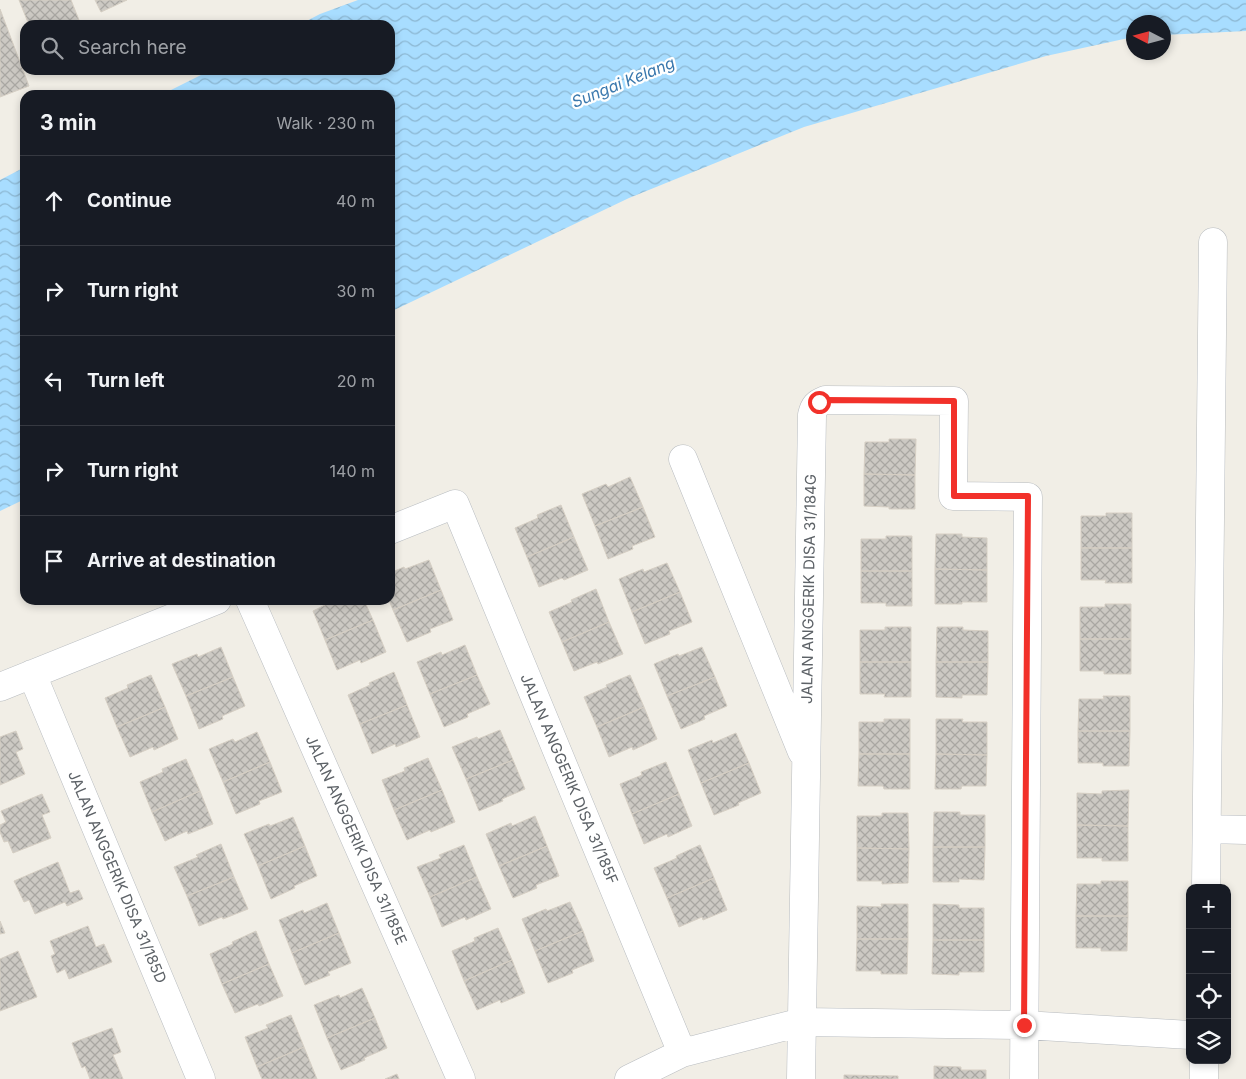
<!DOCTYPE html>
<meta charset="utf-8">
<style>
:root{--surface:#171b24;--page:#20242c;--text:#f1f3f6;--muted:#9ea1a6;--line:#363941}
body{margin:0;font-family:Inter,sans-serif;background:var(--page);color:var(--text)}
.controls{position:absolute;right:15px;bottom:15px;display:grid;overflow:hidden;border-radius:10px;box-shadow:0 2px 8px #0003}
.controls button{width:45px;height:45px;display:grid;place-items:center;padding:0;border:0;border-bottom:1px solid var(--line);background:var(--surface);color:var(--text);font:25px sans-serif}
.compass{position:absolute;left:1126px;top:15px;width:45px;height:45px;border-radius:50%;background:var(--surface);box-shadow:0 2px 8px #0003;rotate:276deg}
.stop{position:absolute;width:15px;height:15px;margin:-11px;border:4px solid #f2312a;border-radius:50%;background:#fff}
.stop.end{background:#f2312a;border-color:#fff;box-shadow:0 1px 5px #0008}
.list{margin:0;padding:0;list-style:none}
h2{display:flex;justify-content:space-between;align-items:center;height:65px;margin:0;padding:0 20px;font-size:21px}
h2 small{font-size:16px;font-weight:400;color:var(--muted)}
.list li{display:grid;grid-template-columns:32px 1fr auto;gap:15px;align-items:center;box-sizing:border-box;height:90px;padding:0 20px;border-top:1px solid var(--line)}
.list b{display:block;font-size:19px;white-space:nowrap}
.list em{font-size:16px;font-style:normal;color:var(--muted)}
.icon{flex:none;width:28px;height:28px;fill:none;stroke:currentColor;stroke-width:2;stroke-linecap:round;stroke-linejoin:round}
.map{position:relative;flex:none;width:1246px;height:1079px;overflow:hidden}
.search{position:absolute;background:var(--surface);box-shadow:0 2px 8px #0003;left:20px;top:20px;width:375px;height:55px;display:flex;align-items:center;gap:12px;box-sizing:border-box;padding:0 18px;border-radius:15px;color:var(--muted);font-size:19px}
.panel{position:absolute;background:var(--surface);box-shadow:0 2px 8px #0003;left:20px;top:90px;width:375px;height:515px;border-radius:15px}
.map>svg:first-child{display:block}
</style>
<div class="map">
<svg width="1246" height="1079" viewBox="0 0 1246 1079">
<defs>
<pattern id="water-waves" width="16" height="10" patternUnits="userSpaceOnUse" patternTransform="scale(1.25)"><rect width="16" height="10" fill="#a8ddff"/><path d="M0 5q4-4 8 0t8 0" fill="none" stroke="#8cb7d2"/></pattern>
<pattern id="building-cross-hatch" width="8" height="8" patternUnits="userSpaceOnUse" patternTransform="scale(1.25)"><rect width="8" height="8" fill="#ccc9c3"/><path d="M0 0l8 8M0 8l8-8" fill="none" stroke="#a9a7a2"/></pattern>
</defs>
<rect width="100%" height="100%" fill="#f1eee6"/>
<path fill="url(#water-waves)" d="M358,0H1246V31L1164,35V22H1134L1133,37L1046,56L804,127L629,198L390,312V95H161L211,70H390V25H299L320,14Z
M25,167V499L0,511V180Z"/>
<path fill="url(#building-cross-hatch)" stroke="#d6cfc4" d="M19,0H71L81,25H29Z
M95,0H127L101,12Z
M0,9L29,86L0,97Z
M889,439H916L915,475L864,474L865,442H889Z
M864,474L915,475V509H889V507L864,506Z
M630,477L643,507L595,526L582,494L606,484L608,487Z
M561,505L574,537L527,557L515,528L538,518L537,515Z
M643,507L655,537L632,546L633,549L608,559L595,526Z
M1106,513H1132V548H1081V516H1106Z
M936,534H962V537L987,538V570L935,569Z
M886,536H912V571H861V539H886Z
M574,537L588,570L564,580L562,578L539,587L527,557Z
M1081,548H1132V583H1105L1106,580H1081Z
M429,560L441,590L393,610L389,600L390,573L404,567L405,569Z
M667,563L680,592L632,612L619,579L643,569L644,572Z
M935,569L987,570V602H962V604H935Z
M861,571H912V606H886V603H861Z
M596,589L609,622L562,642L549,612L572,602L571,600Z
M441,590L453,620L430,629L431,632L407,642L393,610Z
M680,592L692,622L669,631L670,634L645,644L632,612Z
M335,600H364L373,620L325,640L313,611Z
M1105,604H1131V639H1080V607H1105Z
M373,620L386,652L361,663L360,660L337,670L325,640Z
M609,622L623,654L598,664L597,662L574,671L562,642Z
M885,627H911V662H860V630H885Z
M937,627H963V630L988,631V662H936Z
M1080,639H1131V674H1104V671H1080Z
M465,645L477,675L430,694L417,662L441,652L442,655Z
M221,647L233,677L186,696L172,664L197,654L198,657Z
M702,647L715,677L667,696L654,664L678,654L679,656Z
M860,662H911V697H884L885,694H860Z
M936,662H988L987,695H962V698L936,697Z
M394,672L407,705L360,724L348,695L370,685L369,683Z
M151,675L165,707L117,727L105,698L128,688L127,685Z
M477,675L490,704L467,714L468,717L444,727L430,694Z
M630,675L644,707L597,727L584,697L607,687L606,685Z
M233,677L245,706L222,716L223,719L199,729L186,696Z
M715,677L727,706L704,716L705,719L681,729L667,696Z
M1103,696H1130V731H1078L1079,699H1104Z
M407,705L420,737L396,747L395,744L372,754L360,724Z
M165,707L178,739L154,750L153,747L130,757L117,727Z
M644,707L657,739L633,750L632,747L609,757L597,727Z
M884,719H910V754H859V722H884Z
M936,719H963L962,722H987V755L936,754Z
M500,730L513,760L466,779L452,747L477,737L478,739Z
M16,731L23,749L16,752L25,774L0,785V737Z
M1078,731H1130L1129,766H1103V763H1078Z
M257,732L270,762L223,782L209,749L233,739L235,742Z
M736,733L749,763L701,783L688,750L712,740L713,743Z
M859,754H910V789H884L883,786H858Z
M936,754L987,755L986,786H962L961,789H935Z
M428,758L442,790L394,810L382,780L405,771L404,768Z
M186,759L200,791L152,812L140,782L163,772L162,769Z
M513,760L525,789L502,799L503,801L479,811L466,779Z
M270,762L282,792L259,801L260,804L236,814L223,782Z
M666,762L679,794L632,814L620,784L642,775L641,772Z
M749,763L761,793L738,803L739,805L714,815L701,783Z
M442,790L455,822L431,832L430,830L407,840L394,810Z
M1129,790L1128,826L1077,825V793L1102,794V791Z
M200,791L213,824L188,834L187,831L165,841L152,812Z
M42,794L50,812L42,815L51,838L13,853L8,841L4,842L0,832V825L6,822L1,811Z
M679,794L692,826L668,837L667,834L644,844L632,814Z
M934,812H960V815H985V847H933Z
M882,813H908L909,849L857,848V816H882Z
M535,816L547,846L499,866L486,834L511,823L512,826Z
M293,817L305,846L258,866L244,834L269,824L270,826Z
M1077,825L1128,826V861H1102V858H1077Z
M221,844L234,877L187,896L174,867L198,857L196,855Z
M464,845L477,877L430,897L417,867L441,858L439,855Z
M700,845L714,878L667,898L654,868L677,858L676,856Z
M305,846L317,876L294,886L295,888L271,899L258,866Z
M547,846L559,876L536,885L537,888L513,898L499,866Z
M933,847H985L984,880L959,879V882H933Z
M857,848L909,849L908,883L882,884V881H857Z
M58,862L70,893L79,890L83,899L67,906L65,902L35,914L29,900L24,902L14,881Z
M234,877L248,909L223,919L222,917L199,926L187,896Z
M477,877L491,909L466,920L465,917L442,927L430,897Z
M714,878L727,910L703,920L702,917L679,927L667,898Z
M1101,881H1128V916H1076L1077,884H1101Z
M570,902L583,931L535,951L522,919L546,909L547,911Z
M327,903L339,933L292,953L279,920L303,910L304,913Z
M881,904H908V939H857V906L882,907Z
M933,904L959,905V908H984V940H933Z
M1076,916H1128L1127,951H1101V948H1076Z
M0,921L5,933L0,934Z
M88,926L96,947L104,944L112,962L69,979L65,969L57,973L51,956L55,954L50,941Z
M498,928L512,960L464,981L452,951L475,941L474,938Z
M256,931L269,964L222,984L210,954L233,944L232,942Z
M583,931L594,961L572,970L573,973L548,983L535,951Z
M339,933L351,963L328,972L330,975L305,985L292,953Z
M857,939H908L907,974H881V971H856Z
M933,940H984V972H959V975L932,974Z
M18,951L37,997L0,1011V959Z
M512,960L525,993L501,1003L500,1000L477,1010L464,981Z
M269,964L283,996L259,1006L258,1004L235,1013L222,984Z
M362,988L375,1018L327,1038L314,1005L339,995L340,998Z
M291,1015L304,1047L257,1067L245,1037L268,1028L266,1025Z
M375,1018L387,1048L364,1058L365,1060L341,1070L327,1038Z
M112,1028L121,1052L113,1055L123,1079H90L85,1066L82,1068L72,1043Z
M304,1047L317,1079H262L257,1067Z
M934,1066L961,1067V1070H986V1079H934Z
M397,1074L399,1079H385Z
M844,1075L898,1076V1079H844Z"/>
<g fill="none" stroke-linecap="round" stroke-linejoin="round">
<defs>
<path id="minor" d="M683,459L802,752
M390,530L455,504L682,1053
M250,600L461,1079
M32,674L201,1079
M0,687L217,600
M1207,829L1246,830
M1206,888L1213,242
M629,1079L682,1053L802,1022L1024,1025L1190,1035
M801,1079L812,415C814,406 817,403 825,400L954,401L953,496L1028,497L1024,1079
M1204,1079V1060"/>
</defs>
<use href="#minor" stroke="#b8bcc0" stroke-width="29"/>
<use href="#minor" stroke="#fff" stroke-width="28"/>
</g>
<g fill="none" stroke-linecap="round" stroke-linejoin="round">
<path stroke="#f2312a" stroke-width="6" d="M819,402L825,400L954,401V496H1028L1024,1025"/>
</g>
<g text-anchor="middle" stroke-width="4.5" stroke-linejoin="round" paint-order="stroke">
<g font-size="15" fill="#5d6267" stroke="#fff">
<text transform="translate(809 589) rotate(-89)" y="5">JALAN ANGGERIK DISA 31/184G</text>
<text transform="translate(569 779) rotate(67)" y="5">JALAN ANGGERIK DISA 31/185F</text>
<text transform="translate(356 840) rotate(66)" y="5">JALAN ANGGERIK DISA 31/185E</text>
<text transform="translate(117 877) rotate(67)" y="5">JALAN ANGGERIK DISA 31/185D</text>
</g>
<g font-size="16" font-style="italic" fill="#3b79ae" stroke="#fff">
<text transform="translate(623 82) rotate(-22)" y="6">Sungai Kelang</text>
</g>
</g>
</svg>
<div class="controls">
<button>+</button>
<button>−</button>
<button><svg class="icon" aria-label="locate" viewBox="0 0 24 24"><circle cx="12" cy="12" r="6"/><path d="M12 2v4M12 18v4M2 12h4M18 12h4"/></svg></button>
<button><svg class="icon" aria-label="layers" viewBox="0 0 24 24"><path d="M12 4l9 5-9 5-9-5zM3 14l9 5 9-5"/></svg></button>
</div>
<svg class="compass" viewBox="-18 -18 36 36"><path d="M0-13l5 13h-10z" fill="#e53935"/><path d="M0 13l5-13h-10z" fill="#9ea1a6"/></svg>
<div class="stop" style="left:819px;top:402px"></div>
<div class="stop end" style="left:1024px;top:1025px"></div>
<div class="search"><svg class="icon" aria-label="search" viewBox="0 0 24 24"><circle cx="10" cy="10" r="6"/><path d="M15 15l6 6"/></svg>Search here</div>
<section class="panel">
<h2>3 min<small>Walk · 230 m</small></h2>
<ul class="list">
<li><svg class="icon" aria-label="ahead" viewBox="0 0 24 24"><path d="M12 20V5M6 11l6-6 6 6"/></svg><div><b>Continue</b></div><em>40 m</em></li>
<li><svg class="icon" aria-label="right" viewBox="0 0 24 24"><path d="M7 20v-9h11M14 6l5 5-5 5"/></svg><div><b>Turn right</b></div><em>30 m</em></li>
<li><svg class="icon" aria-label="left" viewBox="0 0 24 24"><path d="M17 20v-9H6M10 6l-5 5 5 5"/></svg><div><b>Turn left</b></div><em>20 m</em></li>
<li><svg class="icon" aria-label="right" viewBox="0 0 24 24"><path d="M7 20v-9h11M14 6l5 5-5 5"/></svg><div><b>Turn right</b></div><em>140 m</em></li>
<li><svg class="icon" aria-label="arrive" viewBox="0 0 24 24"><path d="M6 21V4h12l-3 4 3 4H6"/></svg><div><b>Arrive at destination</b></div></li>
</ul>
</section>
</div>
